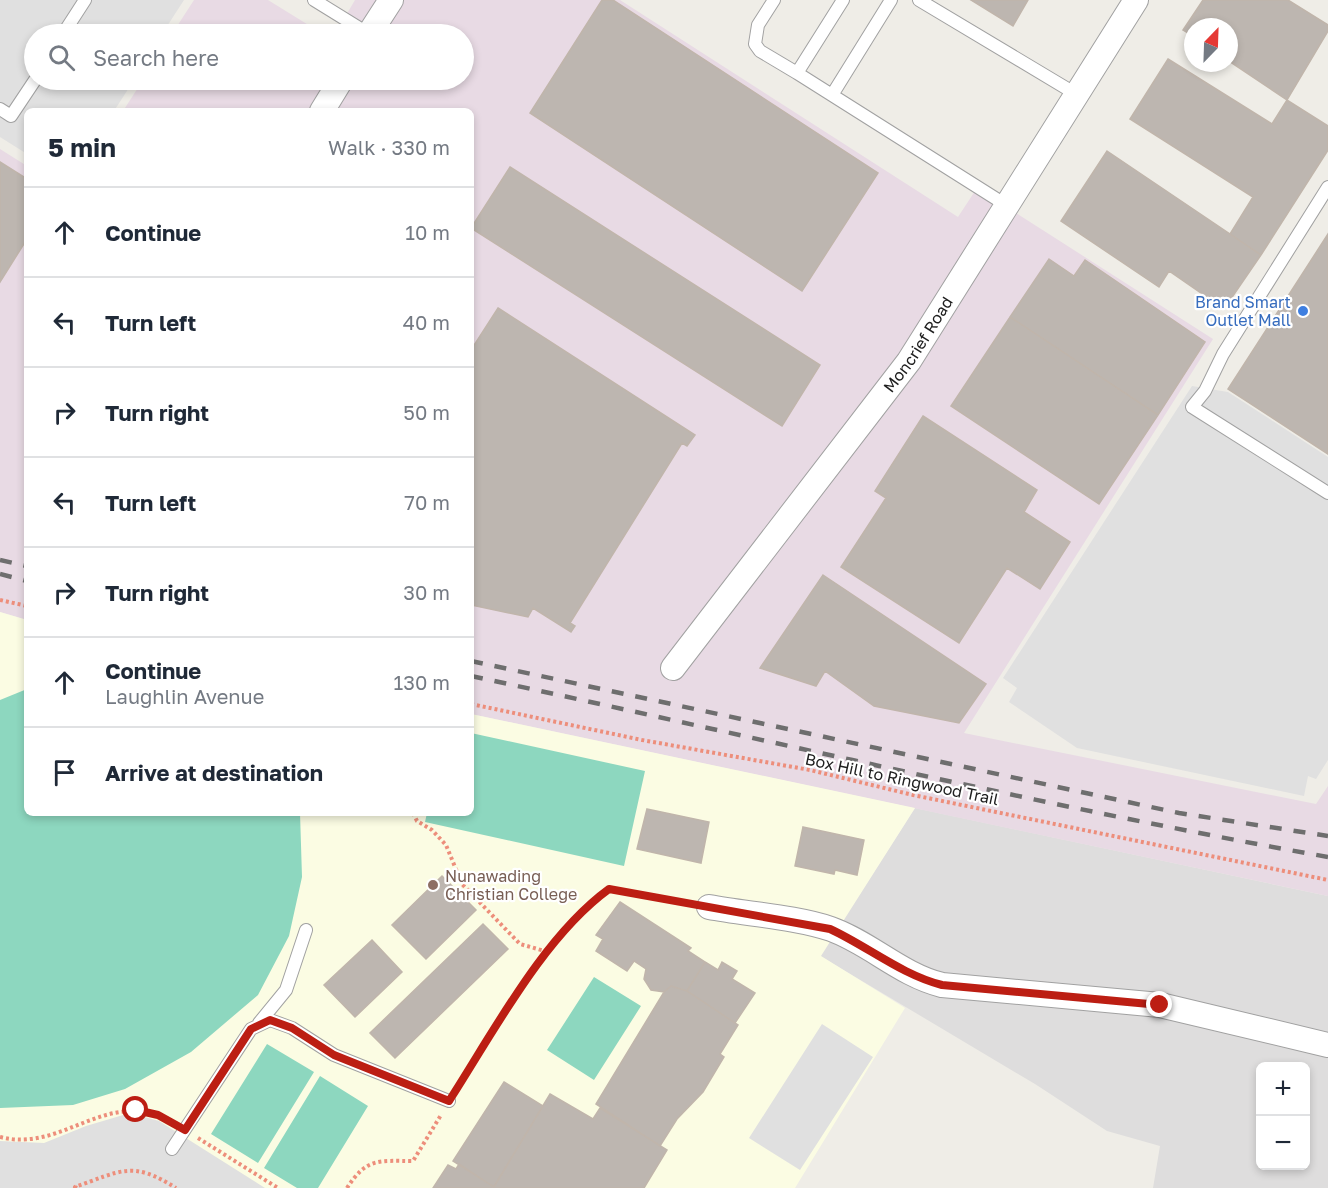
<!DOCTYPE html>
<meta charset="utf-8">
<style>
:root{--surface:#fff;--page:#f2f2f3;--text:#1f2937;--muted:#747a83;--line:#e0e1e3}
body{margin:0;font-family:"Golos Text",sans-serif;background:var(--page);color:var(--text)}
.controls{position:absolute;right:18px;bottom:18px;display:grid;overflow:hidden;border-radius:9px;box-shadow:0 3px 9px #0003}
.controls button{width:54px;height:54px;display:grid;place-items:center;padding:0;border:0;border-bottom:2px solid var(--line);background:var(--surface);color:var(--text);font:30px sans-serif}
.compass{position:absolute;left:1184px;top:18px;width:54px;height:54px;border-radius:50%;background:var(--surface);box-shadow:0 3px 9px #0003;rotate:23deg}
.stop{position:absolute;width:18px;height:18px;margin:-14px;border:4px solid #bc1e13;border-radius:50%;background:#fff}
.stop.end{background:#bc1e13;border-color:#fff;box-shadow:0 2px 6px #0008}
.list{margin:0;padding:0;list-style:none}
h2{display:flex;justify-content:space-between;align-items:center;height:78px;margin:0;padding:0 24px;font-size:26px}
h2 small{font-size:20px;font-weight:400;color:var(--muted)}
.list li{display:grid;grid-template-columns:39px 1fr auto;gap:18px;align-items:center;box-sizing:border-box;height:90px;padding:0 24px;border-top:2px solid var(--line)}
.list b{display:block;font-size:22px;white-space:nowrap}
.list p{margin:0;font-size:20px;white-space:nowrap;color:var(--muted)}
.list em{font-size:20px;font-style:normal;color:var(--muted)}
.icon{flex:none;width:33px;height:33px;fill:none;stroke:currentColor;stroke-width:2;stroke-linecap:round;stroke-linejoin:round}
.map{position:relative;flex:none;width:1328px;height:1188px;overflow:hidden}
.search{position:absolute;background:var(--surface);box-shadow:0 3px 9px #0003;left:24px;top:24px;width:450px;height:66px;display:flex;align-items:center;gap:15px;box-sizing:border-box;padding:0 21px;border-radius:33px;color:var(--muted);font-size:22px}
.panel{position:absolute;background:var(--surface);box-shadow:0 3px 9px #0003;left:24px;top:108px;width:450px;height:708px;border-radius:9px}
.map>svg:first-child{display:block}
</style>
<div class="map">
<svg width="1328" height="1188" viewBox="0 0 1328 1188">
<rect width="100%" height="100%" fill="#efede7"/>
<path fill="#dedddd" fill-rule="evenodd" d="M915,808L1328,896V1188H1153L1160,1146L1107,1131L1035,1084L820,956ZM1260,1066H1306V1166H1260Z"/>
<path fill="#e8dae4" d="M194,0H268L323,34H172Z
M355,0H620L958,217L977,188L1213,339L964,733L1316,804L1328,786V896L471,714V111H123L143,80H464V34H335Z
M0,149L27,166V620L0,612Z"/>
<path fill="#fbfce3" d="M0,612L27,620V813H471V714L915,808L821,956L905,1008L795,1188H0Z"/>
<path fill="#8dd7bf" d="M27,689V813H300L302,877L289,936L258,995L191,1052L125,1089L73,1105L0,1108V700Z
M471,733L645,771L624,866L425,822L427,813H471Z
M594,977L641,1006L594,1080L547,1050Z
M267,1044L314,1072L258,1163L211,1134Z
M320,1076L368,1106L318,1188H297L264,1168Z"/>
<path fill="#e0e0e0" d="M0,0H184L162,34H34V80H134L114,111H27V154L0,137Z
M1192,386L1228,392L1328,457V760L1316,779L1308,776L1304,796L1077,748L1009,702L1017,688L1003,678Z
M822,1024L873,1057L800,1170L749,1138Z
M130,1113L159,1121L265,1188H0V1141L44,1143L86,1126Z"/>
<path fill="#bdb6b0" stroke="#c0b5ab" stroke-width="1.5" d="M602,0H613L878,173L802,291L530,113Z
M971,0H1028L1013,26Z
M1203,0H1288L1328,25V31L1287,100L1229,61V27H1193V36L1183,30Z
M1168,59L1272,124L1287,100L1328,126V150L1261,255L1230,234L1253,197L1130,119Z
M1107,151L1261,255L1224,309L1169,271L1159,287L1061,221Z
M0,162L27,179V239L0,282Z
M510,167L820,365L782,426L471,228Z
M1328,234V454L1228,389Z
M1049,259L1074,276L1085,260L1205,342L1158,415L1010,317Z
M498,308L695,435L687,446L682,443L570,623L575,626L571,632L533,608L528,617L471,605V350Z
M1010,317L1158,415L1099,504L951,406Z
M923,416L1037,490L1024,512L1070,542L1040,589L1007,568L959,643L841,567L886,498L875,491Z
M823,575L986,684L959,723L874,706L825,671L816,686L760,668Z
M647,809L709,822L701,863L637,849Z
M803,827L864,840L857,875L835,870L834,874L795,866Z
M442,876L476,910L426,959L392,925Z
M620,902L691,948L688,951L705,962L687,991L671,986L664,992L651,990L644,979L646,969L634,961L627,971L596,951L603,939L596,935Z
M483,924L508,949L395,1058L370,1033Z
M372,940L402,972L355,1017L324,985Z
M705,962L718,970L722,962L737,971L732,979L755,993L735,1023L687,991Z
M671,986L687,991L738,1025L720,1054L724,1057L703,1092L677,1119L660,1146L596,1104L664,992Z
M504,1082L543,1106L494,1187L453,1161Z
M550,1094L593,1119L600,1108L667,1150L644,1188H493Z
M459,1164L494,1187L493,1188H433L448,1165L456,1169Z"/>
<g fill="none" stroke-linecap="round" stroke-linejoin="round">
<defs>
<path id="service" d="M314,0L369,34
M774,0L758,25L755,44L760,51L797,73L843,0
M919,0L1076,94
M63,34L85,0
M797,73L1006,205
M832,95L891,0
M0,109L11,116L35,80
M1328,187L1223,354L1205,391L1192,407L1328,493
M259,1023L286,990L306,930
M172,1149L251,1029L270,1020L292,1028L334,1055L449,1101"/>
<g id="minor">
<path d="M369,34L391,0"/>
<path d="M322,111L341,80"/>
<path id="s1" d="M673,668L909,361L1136,0"/>
<path d="M709,907C746,914 796,917 831,929C870,943 901,975 942,985L1160,1005L1328,1045"/>
</g>
</defs>
<use href="#service" stroke="#a1a1a1" stroke-width="14"/>
<use href="#minor" stroke="#a1a1a1" stroke-width="26"/>
<path stroke="#ed8e7b" stroke-width="4" stroke-dasharray="3 3" stroke-linecap="butt" d="M0,600L27,606
M471,704L642,740L810,770L913,795L1328,880
M413,813L417,821L432,830L446,845L462,884L520,944L548,952
M458,1088C501,1022 545,936 609,889L687,904
M0,1137C63,1153 105,1088 169,1120
M198,1138L278,1188
M77,1188L75,1187C121,1171 132,1160 176,1188
M347,1188C367,1157 379,1161 413,1161L441,1115"/>
<use href="#service" stroke="#fff" stroke-width="12"/>
<use href="#minor" stroke="#fff" stroke-width="24"/>
<path stroke="#6e6e6e" stroke-width="4.5" stroke-dasharray="12 12" stroke-linecap="butt" d="M0,560L27,566
M0,574L27,581
M471,661L1179,813L1328,836
M471,676C756,737 1041,806 1328,857"/>
</g>
<g fill="none" stroke-linecap="round" stroke-linejoin="round">
<path stroke="#bc1e13" stroke-width="8" d="M136,1110L158,1115L185,1130L251,1029L270,1020L292,1028L334,1055L449,1101C493,1033 543,937 609,889L830,929C867,946 902,975 942,985L1160,1005"/>
</g>
<circle fill="#3f7fe0" stroke="#fff" stroke-width="2" cx="1303" cy="311" r="6"/>
<circle fill="#8d6e63" stroke="#fff" stroke-width="2" cx="433" cy="885" r="6"/>
<g text-anchor="middle" stroke-width="4.5" stroke-linejoin="round" paint-order="stroke">
<g font-size="16" fill="#366cbe" stroke="#fff" text-anchor="end">
<text x="1291" y="308">Brand Smart<tspan x="1291" dy="18">Outlet Mall</tspan></text>
</g>
<g font-size="16" fill="#202020" stroke="#fff">
<text dy="6" stroke="none"><textPath href="#s1" startOffset="406">Moncrief Road</textPath></text>
<text transform="translate(902 779) rotate(12)" y="6">Box Hill to Ringwood Trail</text>
</g>
<g font-size="16" fill="#785e54" stroke="#fff" text-anchor="start">
<text x="445" y="882">Nunawading<tspan x="445" dy="18">Christian College</tspan></text>
</g>
</g>
</svg>
<div class="controls">
<button>+</button>
<button>−</button>
</div>
<svg class="compass" viewBox="-18 -18 36 36"><path d="M0-13l5 13h-10z" fill="#e53935"/><path d="M0 13l5-13h-10z" fill="#747a83"/></svg>
<div class="stop" style="left:136px;top:1110px"></div>
<div class="stop end" style="left:1160px;top:1005px"></div>
<div class="search"><svg class="icon" aria-label="search" viewBox="0 0 24 24"><circle cx="10" cy="10" r="6"/><path d="M15 15l6 6"/></svg>Search here</div>
<section class="panel">
<h2>5 min<small>Walk · 330 m</small></h2>
<ul class="list">
<li><svg class="icon" aria-label="ahead" viewBox="0 0 24 24"><path d="M12 20V5M6 11l6-6 6 6"/></svg><div><b>Continue</b></div><em>10 m</em></li>
<li><svg class="icon" aria-label="left" viewBox="0 0 24 24"><path d="M17 20v-9H6M10 6l-5 5 5 5"/></svg><div><b>Turn left</b></div><em>40 m</em></li>
<li><svg class="icon" aria-label="right" viewBox="0 0 24 24"><path d="M7 20v-9h11M14 6l5 5-5 5"/></svg><div><b>Turn right</b></div><em>50 m</em></li>
<li><svg class="icon" aria-label="left" viewBox="0 0 24 24"><path d="M17 20v-9H6M10 6l-5 5 5 5"/></svg><div><b>Turn left</b></div><em>70 m</em></li>
<li><svg class="icon" aria-label="right" viewBox="0 0 24 24"><path d="M7 20v-9h11M14 6l5 5-5 5"/></svg><div><b>Turn right</b></div><em>30 m</em></li>
<li><svg class="icon" aria-label="ahead" viewBox="0 0 24 24"><path d="M12 20V5M6 11l6-6 6 6"/></svg><div><b>Continue</b><p>Laughlin Avenue</p></div><em>130 m</em></li>
<li><svg class="icon" aria-label="arrive" viewBox="0 0 24 24"><path d="M6 21V4h12l-3 4 3 4H6"/></svg><div><b>Arrive at destination</b></div></li>
</ul>
</section>
</div>
